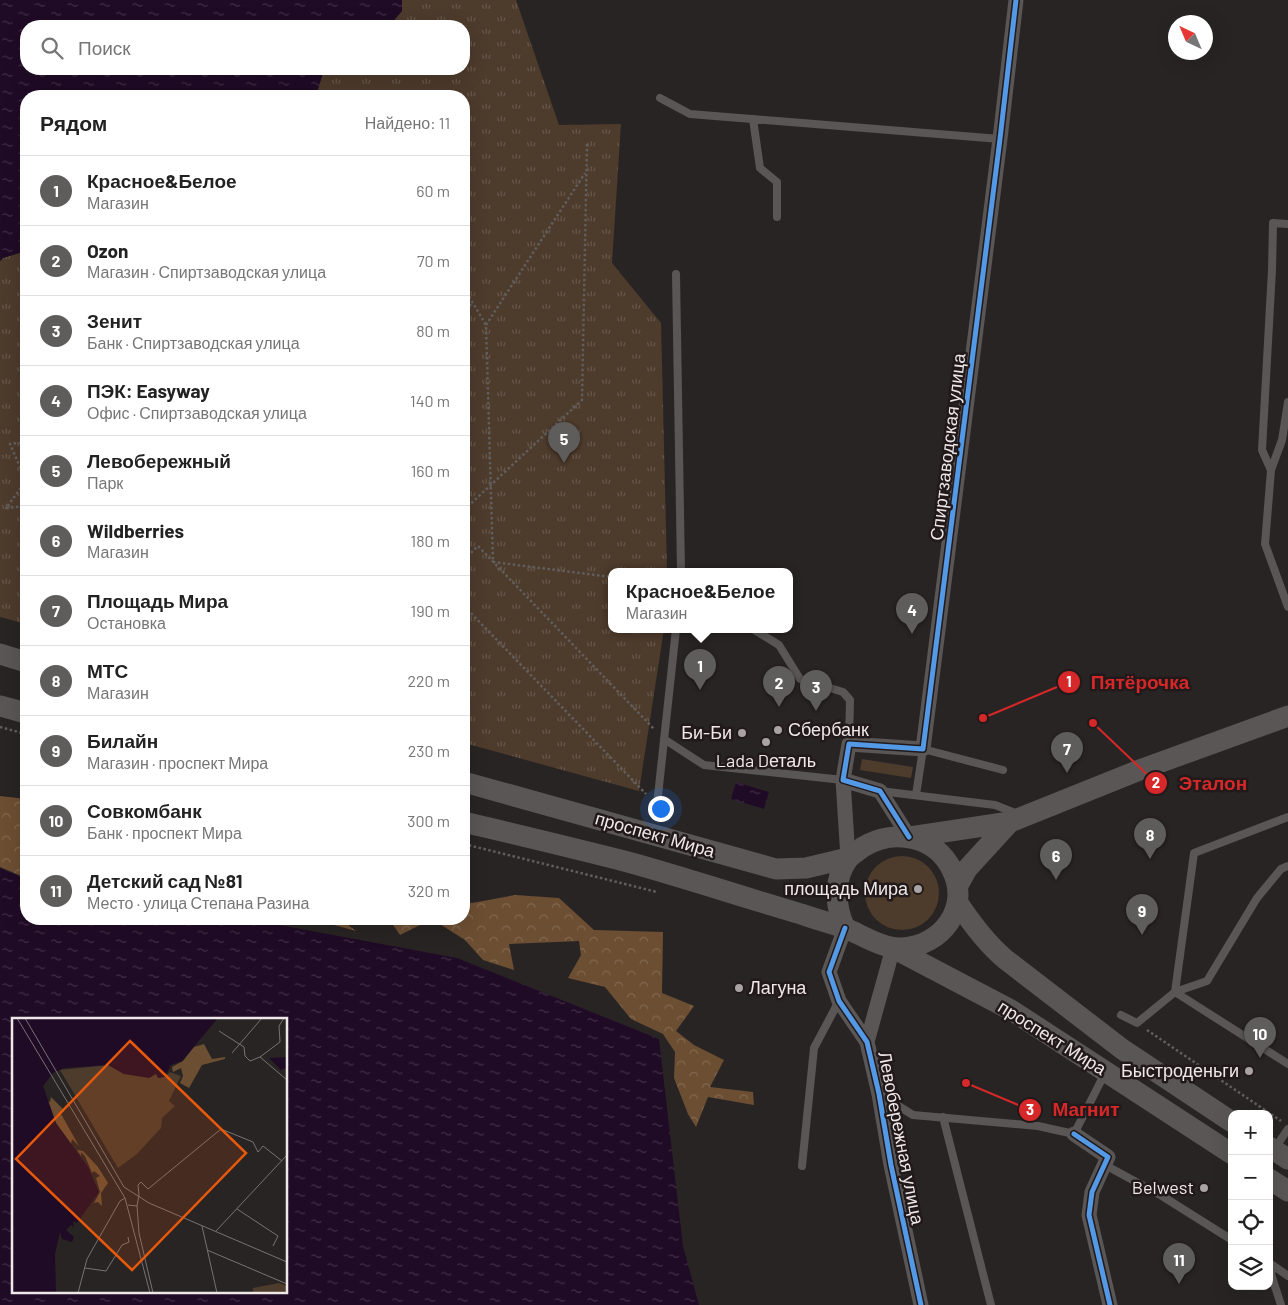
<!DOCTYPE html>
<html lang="ru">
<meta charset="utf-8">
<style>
:root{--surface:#fff;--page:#f6f6f6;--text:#222;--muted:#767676;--line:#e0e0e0;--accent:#5f5c5c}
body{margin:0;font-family:Barlow,sans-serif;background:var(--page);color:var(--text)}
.controls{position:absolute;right:15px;bottom:15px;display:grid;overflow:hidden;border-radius:10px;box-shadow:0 5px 20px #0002}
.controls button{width:45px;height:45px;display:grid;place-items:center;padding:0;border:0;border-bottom:1px solid var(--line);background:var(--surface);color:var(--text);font:25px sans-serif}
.compass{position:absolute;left:1168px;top:15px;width:45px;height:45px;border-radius:50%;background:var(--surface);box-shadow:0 5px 20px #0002;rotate:316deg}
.you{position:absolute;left:660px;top:808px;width:18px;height:18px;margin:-12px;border:4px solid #fff;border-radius:50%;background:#1a73e8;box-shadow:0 0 0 8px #1a73e833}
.badge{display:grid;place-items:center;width:32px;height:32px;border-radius:50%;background:var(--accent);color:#fff;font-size:16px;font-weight:700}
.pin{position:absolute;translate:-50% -41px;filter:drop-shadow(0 1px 2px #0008)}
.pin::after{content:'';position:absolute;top:26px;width:18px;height:15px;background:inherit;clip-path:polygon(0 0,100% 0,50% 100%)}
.popup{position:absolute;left:608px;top:568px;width:185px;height:65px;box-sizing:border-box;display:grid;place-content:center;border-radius:10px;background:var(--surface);filter:drop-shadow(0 1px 4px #0005);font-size:16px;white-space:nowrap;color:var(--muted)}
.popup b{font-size:19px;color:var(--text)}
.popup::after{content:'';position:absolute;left:50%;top:100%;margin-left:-10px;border:10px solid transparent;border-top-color:var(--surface)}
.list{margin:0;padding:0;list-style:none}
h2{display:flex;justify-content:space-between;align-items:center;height:65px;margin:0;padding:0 20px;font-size:21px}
h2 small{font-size:16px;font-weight:400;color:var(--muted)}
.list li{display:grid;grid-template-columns:32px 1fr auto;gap:15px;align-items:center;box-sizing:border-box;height:70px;padding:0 20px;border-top:1px solid var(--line)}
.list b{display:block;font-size:19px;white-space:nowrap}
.list p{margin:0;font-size:16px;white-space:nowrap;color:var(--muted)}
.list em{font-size:16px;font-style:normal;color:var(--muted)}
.icon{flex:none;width:28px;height:28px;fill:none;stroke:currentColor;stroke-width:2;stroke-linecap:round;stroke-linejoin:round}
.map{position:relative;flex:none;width:1288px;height:1305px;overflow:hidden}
.search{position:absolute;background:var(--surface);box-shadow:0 5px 20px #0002;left:20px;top:20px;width:450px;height:55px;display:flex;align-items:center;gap:12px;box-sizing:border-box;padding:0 18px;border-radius:20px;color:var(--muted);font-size:19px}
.panel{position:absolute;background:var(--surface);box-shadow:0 5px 20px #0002;left:20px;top:90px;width:450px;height:835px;border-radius:20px}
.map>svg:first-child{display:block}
</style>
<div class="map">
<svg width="1288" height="1305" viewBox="0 0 1288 1305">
<defs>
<pattern id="forest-crowns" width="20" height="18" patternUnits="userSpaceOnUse" patternTransform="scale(1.25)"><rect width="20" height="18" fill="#6c4e32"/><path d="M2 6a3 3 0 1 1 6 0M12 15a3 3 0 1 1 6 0" fill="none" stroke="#816850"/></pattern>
<pattern id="park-tufts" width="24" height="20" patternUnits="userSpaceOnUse" patternTransform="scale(1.25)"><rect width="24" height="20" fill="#4d3b2c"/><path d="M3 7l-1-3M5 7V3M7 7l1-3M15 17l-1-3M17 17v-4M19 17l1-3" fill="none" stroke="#67574b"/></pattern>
<pattern id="water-ripples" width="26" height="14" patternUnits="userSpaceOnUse" patternTransform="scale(1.25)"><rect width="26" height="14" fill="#200b26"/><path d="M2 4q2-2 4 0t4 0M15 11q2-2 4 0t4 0" fill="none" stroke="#412f46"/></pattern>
</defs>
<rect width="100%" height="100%" fill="#292424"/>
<path fill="#4d3b2c" d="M862,759L913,767L911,778L860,770Z
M865 893a37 37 0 1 1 74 0a37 37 0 1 1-74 0Z"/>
<path fill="url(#forest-crowns)" d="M0,796L26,799V878L0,867Z
M515,895L559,898L594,930L663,932L662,993L694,1006L676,1031L694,1045L724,1060L710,1087L753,1092L754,1105L708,1097L696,1127L688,1114L674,1078L675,1052L663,1034L631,1019L605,987L568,978L581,955L579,941L509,944L514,970L483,960L465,940L432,919L400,935L389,919H464V901L472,903Z
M313,919H340L356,931L316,920Z"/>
<path fill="url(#park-tufts)" d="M402,0H516L559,125L621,124L612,263L661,323L667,571H611V629H664L639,791L464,743V96H316L324,69H464V26H389L402,11Z
M26,251V624L0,617V261L3,258Z"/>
<path fill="url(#water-ripples)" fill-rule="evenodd" d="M0,0H402V11L389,26H26V69H324L316,96H26V251L3,258L0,261Z
M736,782L769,792L764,809L731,799Z
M0,868L26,879V919H247L457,958L659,1039L683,1246L699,1305H0ZM14,1019H286V1291H14Z"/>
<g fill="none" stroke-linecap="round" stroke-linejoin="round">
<path stroke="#615e5e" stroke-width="2.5" stroke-dasharray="2.5 2.5" stroke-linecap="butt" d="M464,288L486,325L493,562L611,577
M464,305H474
M486,325L585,173
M26,442L10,444L26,481L6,508L26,506
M464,510L582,400L587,144
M464,547L470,554
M464,560L478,546L654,729
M464,606L646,794
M0,727L26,734
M464,844L657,892
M1147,1030L1281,1121"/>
<path stroke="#5a5656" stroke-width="8" d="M660,98L690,114L1000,139
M753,119L760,168L777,182V217
M1288,224L1273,223L1272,270L1262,450L1271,470L1265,544L1288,607
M676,274L681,571
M1271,470L1282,440L1288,402
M753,629L779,645L800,679L843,692L850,700L849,744
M664,739L704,765L843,780
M880,791L995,805L1018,814
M916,795L923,749L1003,770
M657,805L676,629
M1288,817L1194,853L1175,992L1288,1064
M1121,1015L1137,1023L1175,992L1207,981L1257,898L1281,869L1288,866
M879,1094L913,1115L1038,1126L1074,1134L1105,1073
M943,1117L991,1305
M1275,1148L1288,1129
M1105,1165L1162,1196L1232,1240
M802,1166L814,1048L839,1001
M1271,1264L1288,1276
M1273,1266L1271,1274L1281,1305"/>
<path stroke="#5a5656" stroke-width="15" d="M843,780L848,858
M909,837L880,791L843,780L849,744L923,749L1000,139L1016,0
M845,928L829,972L839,1001L867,1042L879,1094L891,1165L921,1305
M867,1042L893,948
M1074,1134L1108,1157L1092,1192L1089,1215L1110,1305"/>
<path stroke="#5a5656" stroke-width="21" d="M0,654L26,662
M0,706L26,713
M464,782L776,869L806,868L848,858
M464,822C518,835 573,848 628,862C686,878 743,897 801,914C815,919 830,923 845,928C862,935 883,949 902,948C942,946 971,907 952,870C936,836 894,828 863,847C858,851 852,854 848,859C833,879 835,907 845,928
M910,837L1010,822L1142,769L1288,716
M958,885L967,869L1010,822
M958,903C972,924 986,943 1005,959L1122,1049L1232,1122
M893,948L1011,1010L1232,1154
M1269,1147L1288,1159
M1269,1179L1288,1191"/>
<defs>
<path id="cycleway" d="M909,837L880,791L843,780L849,744L923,749L1000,139L1016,0
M845,928L829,972L839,1001L867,1042L879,1094L891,1165L921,1305
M1074,1134L1108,1157L1092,1192L1089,1215L1110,1305"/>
</defs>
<use href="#cycleway" stroke="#21191a" stroke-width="8"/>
<use href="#cycleway" stroke="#5399e6" stroke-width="5"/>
</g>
<g fill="#a9a3a3" stroke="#21191a" stroke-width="2">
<circle cx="778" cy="730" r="5"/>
<circle cx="742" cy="733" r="5"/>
<circle cx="766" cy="742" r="5"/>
<circle cx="918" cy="889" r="5"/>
<circle cx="739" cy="988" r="5"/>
<circle cx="1249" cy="1071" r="5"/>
<circle cx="1204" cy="1188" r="5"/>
</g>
<g text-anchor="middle" stroke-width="5" stroke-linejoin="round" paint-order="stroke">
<g font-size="18" fill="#eee8e8" stroke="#21191a">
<text transform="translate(948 447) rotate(-83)" y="6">Спиртзаводская улица</text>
<text transform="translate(655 835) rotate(16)" y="6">проспект Мира</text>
<text transform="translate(1052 1038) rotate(32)" y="6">проспект Мира</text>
<text transform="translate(901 1138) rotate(79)" y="6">Левобережная улица</text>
</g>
<g font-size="18" fill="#eee8e8" stroke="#21191a" text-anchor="end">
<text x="788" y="736" text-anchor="start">Сбербанк</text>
<text x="732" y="739">Би-Би</text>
<text x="766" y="767" text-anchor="middle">Lada Dеталь</text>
<text x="908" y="895">площадь Мира</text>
<text x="749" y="994" text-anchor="start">Лагуна</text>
<text x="1239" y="1077">Быстроденьги</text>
<text x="1194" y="1194">Belwest</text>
</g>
</g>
<g transform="translate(12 1018)">
<rect width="275" height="275" fill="#292424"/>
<path d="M192,26L200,41L213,39V41L190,47L177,70L168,65L171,58L169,50L161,54L160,49L171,43L182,29ZM39,79L51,91L52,94H48L67,128L60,121L59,126L44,105L35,83L38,84ZM65,132L71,133L86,149L96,165L89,175L90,188L86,184L82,185L88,174L84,160L88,158L82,153L80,155L73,138L69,134V138Z" fill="#6c4e32"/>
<path d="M96,47L112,56L145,55L153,59L158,54L169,58L157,83L163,88L150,100L149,110L125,136L106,150L48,52ZM267,265L275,268V275H241V270Z" fill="#4d3b2c"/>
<path d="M0,0H206L170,43L159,47L153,59L146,60L144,56L137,60L112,56L96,47L52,50L41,55L31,68L44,105L76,149L87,174L65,205L61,203L62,209L59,207L54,212L62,219L60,224L50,221L48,214L43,236L44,275H0ZM275,39V49L269,52L257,40Z" fill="#200b26"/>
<path fill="none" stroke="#787272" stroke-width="1" d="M5,0L113,180L138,275M13,0L112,169L137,185L275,244M207,13L232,29L233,38L238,43L248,39L275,62M220,35L250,0M248,39L268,24L267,8L272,0M127,177L126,167L129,164L136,171L209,111L241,124L246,134L251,128L270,143M116,187L125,188L127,177M125,188L127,215L141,275M225,191L266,218L261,228M190,208L205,275M204,213L275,137M195,232L275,266M73,250L94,253L110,227L117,224L116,219M66,275L75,241L108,183L113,180"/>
<path fill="#e8590c" fill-opacity="0.15" stroke="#e8590c" stroke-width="2.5" d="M118,23L234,135L120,252L4,141Z"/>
<rect width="275" height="275" fill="none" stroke="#eee8e8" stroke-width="2.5"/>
</g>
<path fill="none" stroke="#d62828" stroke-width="2" d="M983 718L1069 682M1093 723L1156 783M966 1083L1030 1110"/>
<g fill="#d62828" stroke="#21191a" stroke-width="2">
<circle cx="983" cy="718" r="5"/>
<circle cx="1093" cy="723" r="5"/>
<circle cx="966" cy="1083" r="5"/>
<circle cx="1069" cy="682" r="12"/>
<circle cx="1156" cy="783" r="12"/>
<circle cx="1030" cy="1110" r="12"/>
</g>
<g font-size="15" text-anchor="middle" font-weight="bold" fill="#fff">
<text x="1069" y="687">1</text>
<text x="1156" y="788">2</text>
<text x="1030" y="1115">3</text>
</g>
<g font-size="19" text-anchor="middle" font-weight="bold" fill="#d62828" stroke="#21191a" stroke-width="5" stroke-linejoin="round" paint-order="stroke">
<text x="1140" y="689">Пятёрочка</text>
<text x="1213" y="790">Эталон</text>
<text x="1086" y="1116">Магнит</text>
</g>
</svg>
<div class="controls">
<button>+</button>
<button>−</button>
<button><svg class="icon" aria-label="locate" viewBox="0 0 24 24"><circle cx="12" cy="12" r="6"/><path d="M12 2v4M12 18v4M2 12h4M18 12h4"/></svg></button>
<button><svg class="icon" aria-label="layers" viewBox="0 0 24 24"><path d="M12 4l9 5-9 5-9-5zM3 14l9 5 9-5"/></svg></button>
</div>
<svg class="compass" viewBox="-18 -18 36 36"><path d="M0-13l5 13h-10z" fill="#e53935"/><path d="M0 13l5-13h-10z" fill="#767676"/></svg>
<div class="you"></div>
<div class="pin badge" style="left:700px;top:690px">1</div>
<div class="popup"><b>Красное&amp;Белое</b>Магазин</div>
<div class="pin badge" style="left:779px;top:707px">2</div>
<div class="pin badge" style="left:816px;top:711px">3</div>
<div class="pin badge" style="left:912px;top:634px">4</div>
<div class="pin badge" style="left:564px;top:463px">5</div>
<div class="pin badge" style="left:1056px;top:880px">6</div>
<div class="pin badge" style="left:1067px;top:773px">7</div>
<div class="pin badge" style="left:1150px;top:859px">8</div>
<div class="pin badge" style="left:1142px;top:935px">9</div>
<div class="pin badge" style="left:1260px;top:1058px">10</div>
<div class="pin badge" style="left:1179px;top:1284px">11</div>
<div class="search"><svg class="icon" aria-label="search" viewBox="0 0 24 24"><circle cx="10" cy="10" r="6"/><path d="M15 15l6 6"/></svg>Поиск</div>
<section class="panel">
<h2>Рядом<small>Найдено: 11</small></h2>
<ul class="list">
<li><span class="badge">1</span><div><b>Красное&amp;Белое</b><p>Магазин</p></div><em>60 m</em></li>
<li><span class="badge">2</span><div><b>Ozon</b><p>Магазин · Спиртзаводская улица</p></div><em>70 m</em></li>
<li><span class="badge">3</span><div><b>Зенит</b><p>Банк · Спиртзаводская улица</p></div><em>80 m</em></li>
<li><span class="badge">4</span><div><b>ПЭК: Easyway</b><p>Офис · Спиртзаводская улица</p></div><em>140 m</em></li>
<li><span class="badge">5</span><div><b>Левобережный</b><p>Парк</p></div><em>160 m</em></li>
<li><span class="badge">6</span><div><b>Wildberries</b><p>Магазин</p></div><em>180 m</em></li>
<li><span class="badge">7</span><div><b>Площадь Мира</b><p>Остановка</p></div><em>190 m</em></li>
<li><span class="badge">8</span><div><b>МТС</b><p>Магазин</p></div><em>220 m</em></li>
<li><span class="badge">9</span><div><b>Билайн</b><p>Магазин · проспект Мира</p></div><em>230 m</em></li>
<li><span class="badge">10</span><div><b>Совкомбанк</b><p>Банк · проспект Мира</p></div><em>300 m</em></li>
<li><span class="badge">11</span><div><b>Детский сад №81</b><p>Место · улица Степана Разина</p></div><em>320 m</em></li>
</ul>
</section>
</div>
